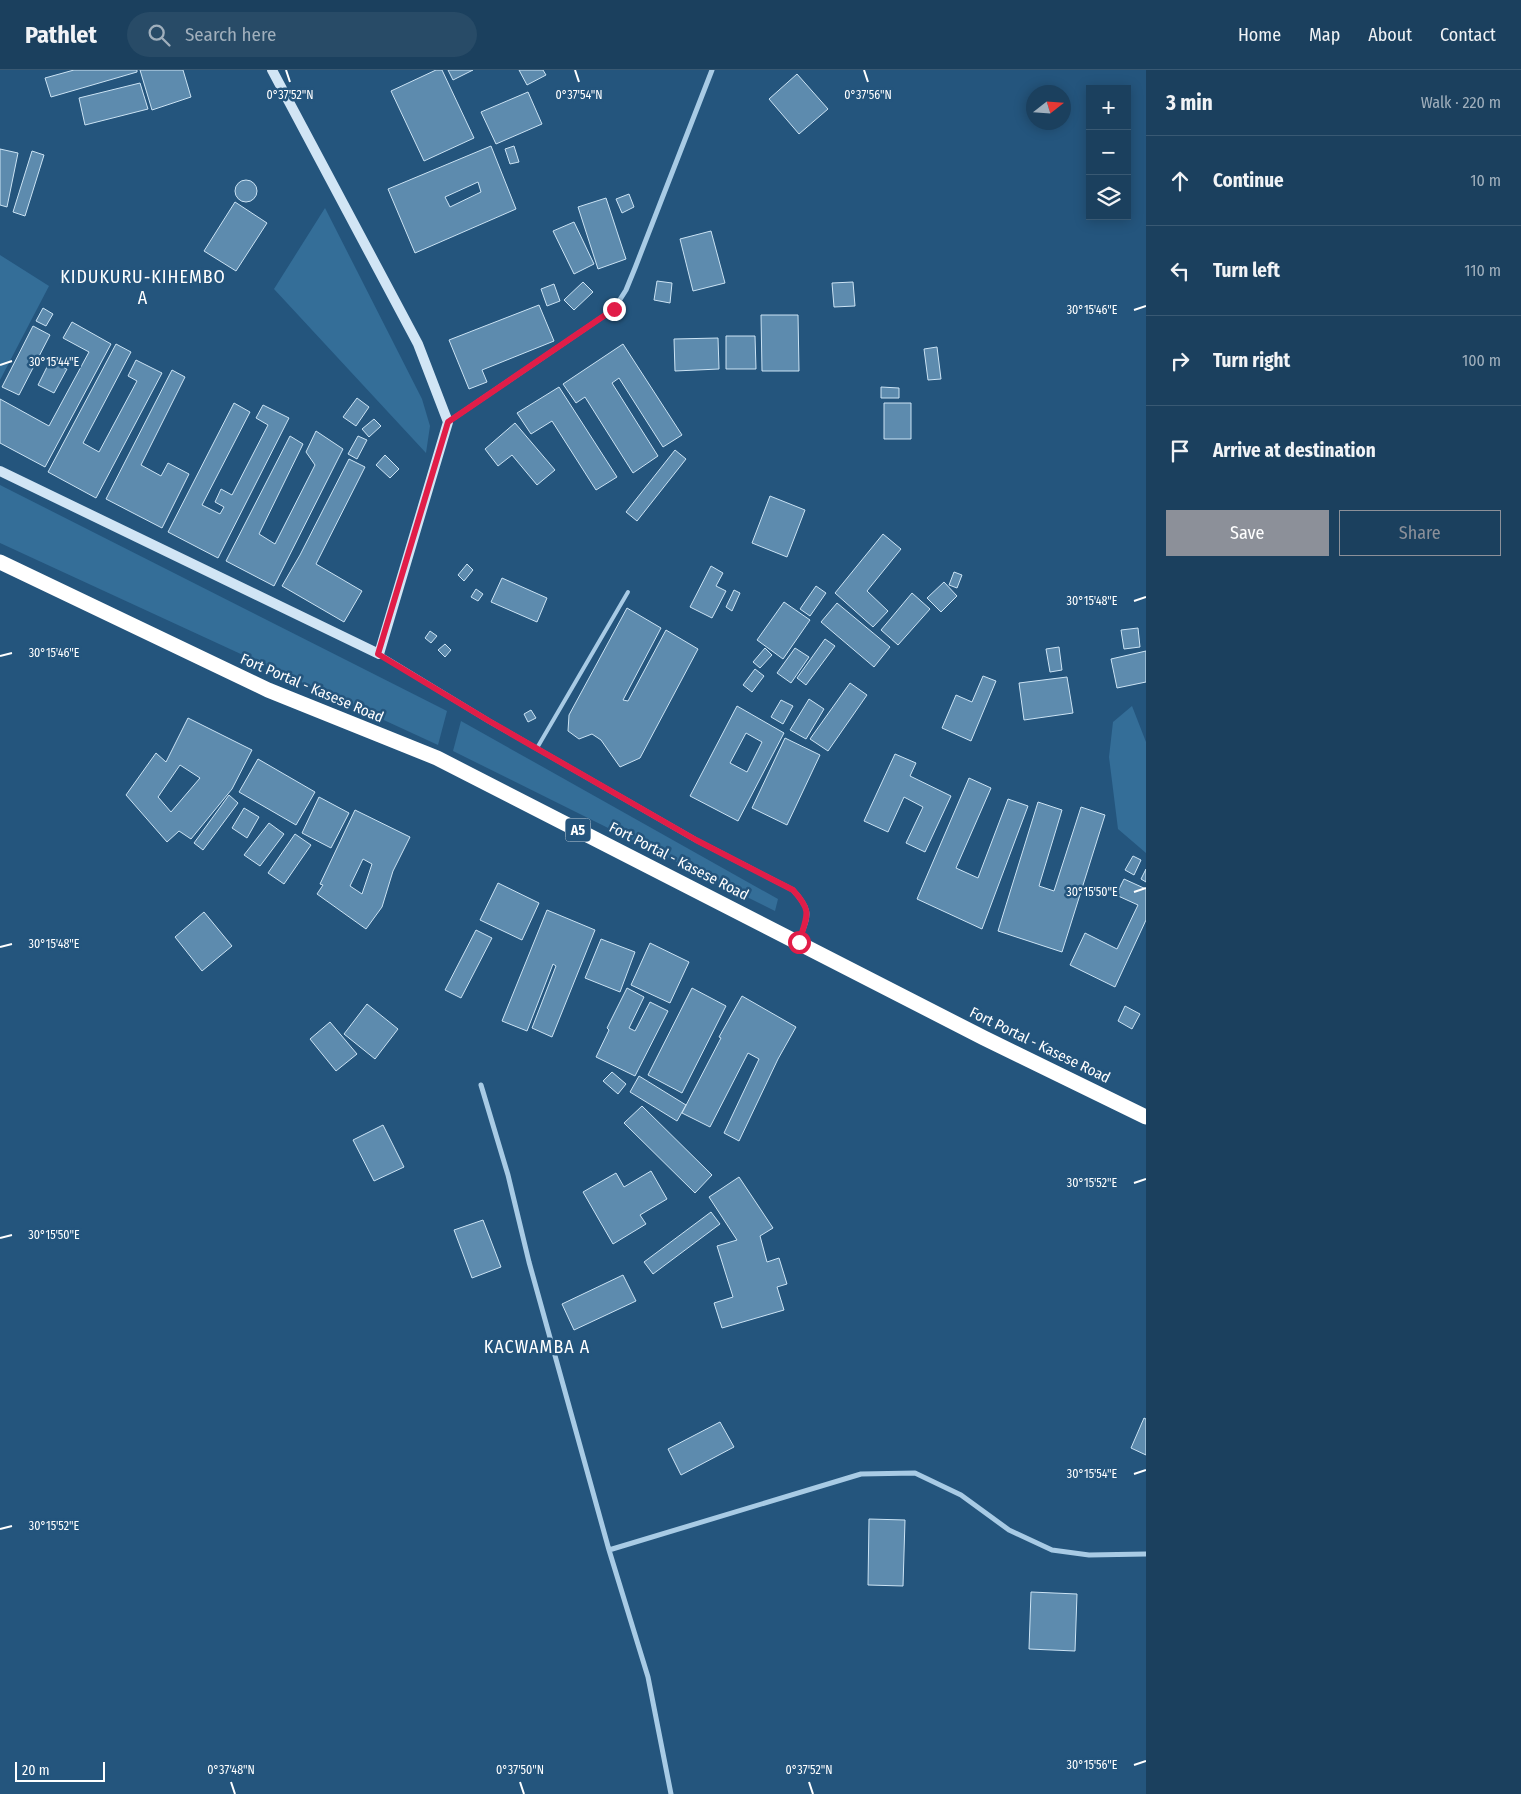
<!DOCTYPE html>
<meta charset="utf-8">
<style>
:root{--surface:#1b405e;--page:#284b67;--text:#f1f3f6;--muted:#a0afbc;--line:#395973;--accent:#8c9099}
body{margin:0;font-family:"Fira Sans Condensed",sans-serif;background:var(--page);color:var(--text)}
.controls{position:absolute;right:15px;top:15px;display:grid;overflow:hidden;border-radius:0px;box-shadow:0 2px 12px #0003}
.controls button{width:45px;height:45px;display:grid;place-items:center;padding:0;border:0;border-bottom:1px solid var(--line);background:var(--surface);color:var(--text);font:25px sans-serif}
.compass{position:absolute;left:1026px;top:15px;width:45px;height:45px;border-radius:50%;background:var(--surface);box-shadow:0 2px 12px #0003;rotate:73deg}
.scale{position:absolute;left:15px;bottom:12px;width:90px;box-sizing:border-box;padding-left:5px;border:2px solid #fff;border-top:0;font-size:14px;line-height:18px;white-space:nowrap;color:#fff;-webkit-text-stroke:4px #24557d;paint-order:stroke}
.stop{position:absolute;width:15px;height:15px;margin:-11px;border:4px solid #e11d48;border-radius:50%;background:#fff}
.stop.end{background:#e11d48;border-color:#fff;box-shadow:0 1px 5px #0008}
.list{margin:0;padding:0;list-style:none}
h2{display:flex;justify-content:space-between;align-items:center;height:65px;margin:0;padding:0 20px;font-size:21px}
h2 small{font-size:16px;font-weight:400;color:var(--muted)}
.list li{display:grid;grid-template-columns:32px 1fr auto;gap:15px;align-items:center;box-sizing:border-box;height:90px;padding:0 20px;border-top:1px solid var(--line)}
.list b{display:block;font-size:19px;white-space:nowrap}
.list em{font-size:16px;font-style:normal;color:var(--muted)}
.actions{display:flex;gap:10px;padding:15px 20px}
.actions a{flex:1;padding:11px 0;border:1px solid var(--accent);border-radius:0px;text-align:center;font-size:18px;color:var(--accent)}
.actions .main{background:var(--accent);color:#fff}
.icon{flex:none;width:28px;height:28px;fill:none;stroke:currentColor;stroke-width:2;stroke-linecap:round;stroke-linejoin:round}
.map{position:relative;flex:none;width:1146px;height:1724px;overflow:hidden}
header{display:flex;align-items:center;gap:30px;box-sizing:border-box;height:70px;padding:0 25px;background:var(--surface);border-bottom:1px solid var(--line)}
header strong{font-size:24px}
nav{display:flex;gap:28px;margin-inline-start:auto;font-size:18px}
.search{width:350px;height:45px;background:var(--page);display:flex;align-items:center;gap:12px;box-sizing:border-box;padding:0 18px;border-radius:28px;color:var(--muted);font-size:19px}
main{display:flex}
aside{flex:1;background:var(--surface)}
.map>svg:first-child{display:block}
</style>
<header>
<strong>Pathlet</strong>
<div class="search"><svg class="icon" aria-label="search" viewBox="0 0 24 24"><circle cx="10" cy="10" r="6"/><path d="M15 15l6 6"/></svg>Search here</div>
<nav><a>Home</a><a>Map</a><a>About</a><a>Contact</a></nav>
</header>
<main>
<div class="map">
<svg width="1146" height="1724" viewBox="0 0 1146 1724">
<rect width="100%" height="100%" fill="#24557d"/>
<path fill="#346e98" d="M325,138L422,329L430,356L426,383L274,219Z
M0,185L49,216L0,310Z
M0,415L447,641L438,675L0,473Z
M1132,636L1146,672V783L1118,759L1109,687L1113,652Z
M461,651L778,829L775,841L453,681Z"/>
<path fill="#5d8bae" stroke="#cbe3f4" fill-rule="evenodd" d="M74,0H137V2L51,27L45,8Z
M140,0H183L191,27L152,40Z
M436,0H442L474,68L424,91L391,21Z
M448,0H473L453,10Z
M519,0H543L546,5L527,15Z
M797,4L828,39L799,64L769,29Z
M140,13L148,39L85,55L79,28Z
M528,22L542,54L496,74L481,42Z
M491,76L516,139L415,183L388,119ZM478,112L481,122L450,137L445,127Z
M514,76L519,92L510,94L505,79Z
M0,79L18,83L7,137L0,135Z
M32,81L44,85L25,146L13,142Z
M235 121a11 11 0 1 1 22 0a11 11 0 1 1-22 0Z
M629,124L634,137L622,143L616,129Z
M606,128L626,189L598,199L578,137Z
M235,132L267,153L236,201L204,181Z
M574,152L594,194L574,204L553,161Z
M711,161L725,213L693,221L680,169Z
M657,211L672,213L670,233L654,230Z
M583,212L593,222L574,240L564,230Z
M853,212L855,236L834,237L832,213Z
M554,214L560,231L547,236L541,219Z
M539,235L554,271L482,300L487,312L469,319L449,270Z
M43,238L53,244L46,256L36,251Z
M761,245H798L799,301H762Z
M72,252L111,274L45,397L0,373V329L49,356L89,282L63,268Z
M33,256L50,265L19,325L2,317Z
M726,266H755L756,299H726Z
M718,268L719,299L675,301L674,269Z
M116,274L131,282L83,373L99,382L137,311L128,306L136,290L162,303L96,428L48,402Z
M623,274L682,365L663,377L619,308L612,313L658,386L633,403L585,327L576,333L563,314Z
M937,277L941,309L928,310L924,279Z
M50,291L67,299L54,323L38,315Z
M172,300L185,307L141,395L161,406L168,393L189,404L162,458L106,429Z
M559,317L617,407L596,420L552,351L531,364L517,343Z
M881,317L899,318V328H881Z
M357,328L369,337L356,356L343,347Z
M234,333L250,342L202,435L220,444L224,437L215,432L221,419L232,425L268,355L256,348L263,335L289,348L218,488L168,462Z
M884,333H911V369H884Z
M374,349L381,356L369,367L362,359Z
M515,353L555,400L537,415L512,385L498,396L485,379Z
M316,361L343,379L274,516L226,491L290,366L303,374L259,464L275,474L315,395L306,382Z
M358,366L367,370L357,389L348,384Z
M675,380L686,389L637,451L626,442Z
M385,385L399,399L390,408L376,395Z
M349,389L365,397L316,494L362,521L344,552L282,516L300,485Z
M770,426L805,440L787,487L752,473Z
M883,464L901,479L867,521L888,541L873,557L835,523Z
M467,494L473,500L464,511L458,505Z
M711,496L723,503L716,516L726,521L712,548L690,537Z
M954,502L962,505L957,518L949,515Z
M502,508L547,528L537,552L491,532Z
M944,512L957,526L941,542L927,528Z
M816,516L826,523L810,546L800,539Z
M476,519L483,524L478,531L471,527Z
M734,520L740,523L732,541L726,537Z
M912,523L930,539L898,575L881,560Z
M784,532L810,550L783,589L757,570Z
M837,533L890,577L874,597L821,552Z
M627,538L661,558L623,630L628,631L666,560L698,579L640,688L620,697L601,670L592,664L579,669L568,661L569,645Z
M1138,558L1140,577L1124,579L1121,560Z
M430,561L437,566L431,573L425,568Z
M825,569L835,576L806,615L797,608Z
M445,574L451,580L445,587L438,580Z
M1059,577L1062,600L1050,602L1046,579Z
M765,578L772,585L760,598L753,592Z
M795,578L809,587L791,613L777,603Z
M1146,581V612L1117,618L1111,589Z
M755,599L764,606L752,622L743,615Z
M983,606L996,611L971,671L942,658L956,625L972,632Z
M1067,607L1073,643L1024,650L1019,613Z
M850,613L867,625L828,681L810,669Z
M809,629L824,639L806,669L790,660Z
M781,630L793,636L783,654L771,647Z
M737,636L784,663L738,751L690,726ZM746,663L762,672L747,702L730,693Z
M531,640L536,648L528,652L524,644Z
M188,648L252,680L232,719L191,769L179,761L167,772L126,725L156,683L166,692ZM180,695L200,708L171,742L158,727Z
M785,668L820,685L787,755L752,738Z
M895,684L916,693L910,706L951,726L925,782L906,773L923,737L904,727L888,762L864,751Z
M258,689L315,722L296,755L239,722Z
M969,708L991,718L956,798L978,808L1008,729L1028,736L982,859L917,829Z
M229,725L238,733L203,780L194,773Z
M319,727L349,743L331,778L302,763Z
M1038,732L1062,740L1039,816L1054,821L1081,737L1105,745L1062,882L998,861Z
M244,738L259,747L247,768L232,758Z
M355,740L410,767L393,801L382,837L366,859L317,824L323,815L320,814ZM363,789L372,794L362,824L350,816Z
M269,753L284,764L260,796L244,785Z
M295,764L311,775L284,814L268,803Z
M1133,786L1141,790L1134,805L1125,800Z
M1146,799V812L1141,809Z
M1124,809L1146,819V850L1115,917L1070,895L1085,863L1117,879L1138,835L1116,825Z
M498,813L539,833L522,870L480,850Z
M547,840L595,860L552,967L532,958L556,896L553,894L527,961L502,951Z
M204,842L232,876L202,901L175,867Z
M476,860L492,868L461,928L445,920Z
M601,869L635,882L620,922L585,908Z
M650,873L689,892L670,933L631,915Z
M627,918L644,927L629,958L635,961L650,932L668,941L635,1006L596,987L609,960L607,958Z
M692,918L726,936L682,1023L648,1005Z
M742,926L796,957L778,989L739,1071L724,1063L759,989L748,983L710,1057L682,1043L721,968L719,967Z
M367,934L398,959L375,989L344,964Z
M1125,936L1140,944L1132,959L1118,951Z
M330,952L357,984L336,1001L310,969Z
M612,1002L626,1014L618,1024L603,1011Z
M639,1006L686,1035L677,1051L630,1022Z
M642,1036L712,1105L695,1123L624,1053Z
M383,1055L404,1097L374,1111L353,1070Z
M651,1101L667,1129L640,1145L646,1154L613,1174L583,1122L616,1103L624,1117Z
M739,1107L773,1158L760,1166L767,1192L779,1188L787,1214L777,1217L784,1240L722,1258L714,1233L733,1227L717,1176L737,1170L709,1127Z
M711,1142L720,1154L653,1204L644,1192Z
M483,1150L501,1197L472,1208L454,1160Z
M623,1205L636,1231L574,1260L562,1234Z
M1144,1348L1146,1349V1385L1131,1378Z
M720,1352L734,1377L681,1405L668,1379Z
M869,1449L905,1450L903,1516L868,1515Z
M1031,1522L1077,1524L1075,1581L1029,1579Z"/>
<g fill="none" stroke-linecap="round" stroke-linejoin="round">
<path stroke="#a8cbe5" stroke-width="4" d="M537,678L628,522"/>
<path stroke="#a8cbe5" stroke-width="5" d="M448,352L614,239L626,220L635,198L712,0
M379,584L489,651L696,770L793,820C813,842 808,845 799,871
M481,1015L508,1105L529,1192L609,1480L648,1607L671,1724
M609,1480L861,1404L915,1403L961,1425L1009,1460L1052,1480L1089,1485L1146,1484"/>
<path stroke="#d1e5f5" stroke-width="10" d="M0,401L379,584L448,352L418,274L272,0"/>
<path stroke="#fff" stroke-width="15" d="M0,492L268,620L437,688L984,968L1146,1047"/>
</g>
<g fill="none" stroke-linecap="round" stroke-linejoin="round">
<path stroke="#e11d48" stroke-width="6" d="M614,239L448,352L378,584L489,651L696,770L793,820C813,842 807,845 799,872"/>
</g>
<path fill="none" stroke="#fff" stroke-width="2" d="M286,0L290,12M575,0L579,12M864,0L868,12M1134,240L1146,236M0,295L12,291M1134,531L1146,527M0,586L12,583M1134,822L1146,818M0,877L12,874M1134,1113L1146,1109M0,1168L12,1165M1134,1404L1146,1400M0,1459L12,1456M1134,1695L1146,1691M231,1712L235,1724M520,1712L524,1724M809,1712L813,1724"/>
<g text-anchor="middle" stroke-width="5" stroke-linejoin="round" paint-order="stroke">
<rect fill="#24557d" stroke="#bdccd8" stroke-width="1" x="565.5" y="748.5" width="25" height="23" rx="4"/>
<g font-size="14" font-weight="bold" fill="#fff">
<text x="578" y="765">A5</text>
</g>
<g font-size="15" fill="#fff" stroke="#24557d">
<text transform="translate(312 618) rotate(23)" y="5">Fort Portal - Kasese Road</text>
<text transform="translate(679 791) rotate(27)" y="5">Fort Portal - Kasese Road</text>
<text transform="translate(1040 975) rotate(26)" y="5">Fort Portal - Kasese Road</text>
</g>
<g font-size="18" letter-spacing="1" fill="#fff" stroke="#24557d">
<text x="143" y="213">KIDUKURU-KIHEMBO<tspan x="143" dy="21">A</tspan></text>
<text x="537" y="1283">KACWAMBA A</text>
</g>
</g>
<g font-size="12" text-anchor="middle" fill="#fff" stroke="#24557d" stroke-width="5" stroke-linejoin="round" paint-order="stroke">
<text x="290" y="29">0°37'52"N</text>
<text x="579" y="29">0°37'54"N</text>
<text x="868" y="29">0°37'56"N</text>
<text x="1092" y="244">30°15'46"E</text>
<text x="54" y="296">30°15'44"E</text>
<text x="1092" y="535">30°15'48"E</text>
<text x="54" y="587">30°15'46"E</text>
<text x="1092" y="826">30°15'50"E</text>
<text x="54" y="878">30°15'48"E</text>
<text x="1092" y="1117">30°15'52"E</text>
<text x="54" y="1169">30°15'50"E</text>
<text x="1092" y="1408">30°15'54"E</text>
<text x="54" y="1460">30°15'52"E</text>
<text x="1092" y="1699">30°15'56"E</text>
<text x="231" y="1704">0°37'48"N</text>
<text x="520" y="1704">0°37'50"N</text>
<text x="809" y="1704">0°37'52"N</text>
</g>
</svg>
<div class="controls">
<button>+</button>
<button>−</button>
<button><svg class="icon" aria-label="layers" viewBox="0 0 24 24"><path d="M12 4l9 5-9 5-9-5zM3 14l9 5 9-5"/></svg></button>
</div>
<svg class="compass" viewBox="-18 -18 36 36"><path d="M0-13l5 13h-10z" fill="#e53935"/><path d="M0 13l5-13h-10z" fill="#a0afbc"/></svg>
<div class="scale">20 m</div>
<div class="stop" style="left:799px;top:872px"></div>
<div class="stop end" style="left:614px;top:239px"></div>
</div>
<aside>
<h2>3 min<small>Walk · 220 m</small></h2>
<ul class="list">
<li><svg class="icon" aria-label="ahead" viewBox="0 0 24 24"><path d="M12 20V5M6 11l6-6 6 6"/></svg><div><b>Continue</b></div><em>10 m</em></li>
<li><svg class="icon" aria-label="left" viewBox="0 0 24 24"><path d="M17 20v-9H6M10 6l-5 5 5 5"/></svg><div><b>Turn left</b></div><em>110 m</em></li>
<li><svg class="icon" aria-label="right" viewBox="0 0 24 24"><path d="M7 20v-9h11M14 6l5 5-5 5"/></svg><div><b>Turn right</b></div><em>100 m</em></li>
<li><svg class="icon" aria-label="arrive" viewBox="0 0 24 24"><path d="M6 21V4h12l-3 4 3 4H6"/></svg><div><b>Arrive at destination</b></div></li>
</ul>
<div class="actions"><a class="main">Save</a><a>Share</a></div>
</aside>
</main>
